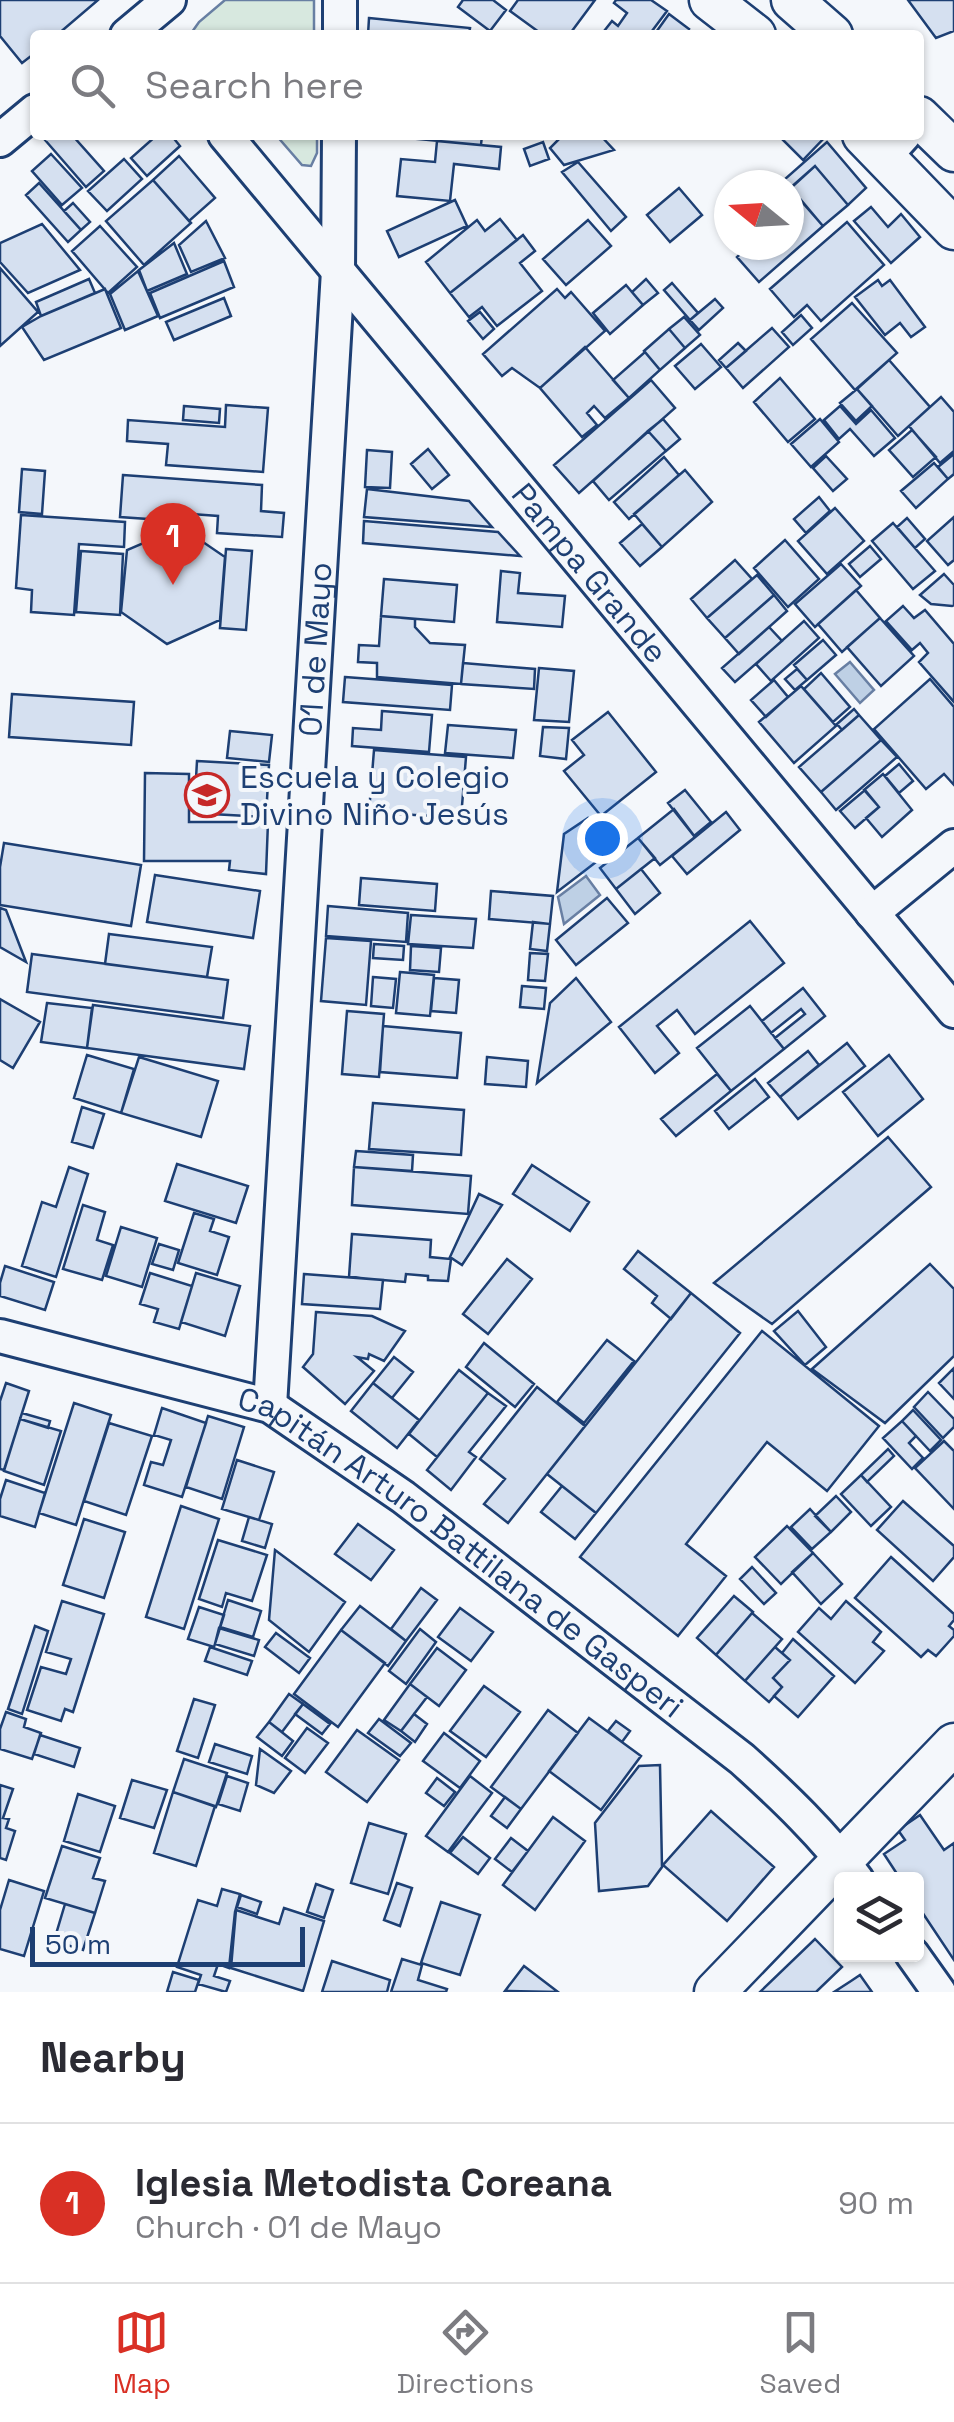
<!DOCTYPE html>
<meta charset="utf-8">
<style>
:root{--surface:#fff;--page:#f2f2f3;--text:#2b2b33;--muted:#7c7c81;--line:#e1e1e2;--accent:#d93025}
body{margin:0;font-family:"Space Grotesk",sans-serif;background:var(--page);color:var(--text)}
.controls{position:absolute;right:30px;bottom:30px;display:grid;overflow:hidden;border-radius:10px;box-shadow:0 2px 8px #0004}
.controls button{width:90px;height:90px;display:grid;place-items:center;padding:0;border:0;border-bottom:2px solid var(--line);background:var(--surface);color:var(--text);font:50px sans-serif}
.compass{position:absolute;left:714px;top:170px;width:90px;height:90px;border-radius:50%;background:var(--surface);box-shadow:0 2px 8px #0004;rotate:288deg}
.scale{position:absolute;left:30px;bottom:25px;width:275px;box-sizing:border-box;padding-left:10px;border:5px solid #1d3f73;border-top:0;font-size:28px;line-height:35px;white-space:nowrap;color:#1d3f73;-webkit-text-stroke:8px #f4f7fb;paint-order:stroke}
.you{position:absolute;left:602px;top:838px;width:35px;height:35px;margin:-25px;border:8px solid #fff;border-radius:50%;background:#1a73e8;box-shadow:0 0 0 15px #1a73e833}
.badge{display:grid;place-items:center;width:65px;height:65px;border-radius:50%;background:var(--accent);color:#fff;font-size:32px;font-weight:700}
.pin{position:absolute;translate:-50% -82px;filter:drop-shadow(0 2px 5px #0008)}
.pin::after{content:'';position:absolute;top:52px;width:35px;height:30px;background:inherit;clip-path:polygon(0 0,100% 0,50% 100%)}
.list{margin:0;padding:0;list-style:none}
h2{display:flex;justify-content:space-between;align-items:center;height:130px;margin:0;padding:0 40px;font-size:42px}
h2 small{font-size:32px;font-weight:400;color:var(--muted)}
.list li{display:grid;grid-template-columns:65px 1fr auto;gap:30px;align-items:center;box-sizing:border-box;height:160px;padding:0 40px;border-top:2px solid var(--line)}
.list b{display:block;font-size:38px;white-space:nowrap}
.list p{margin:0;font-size:32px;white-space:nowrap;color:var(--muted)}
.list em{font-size:32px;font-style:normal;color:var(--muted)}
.icon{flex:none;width:55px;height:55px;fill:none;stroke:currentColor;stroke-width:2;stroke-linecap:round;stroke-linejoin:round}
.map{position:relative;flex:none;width:954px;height:1992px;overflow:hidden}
.search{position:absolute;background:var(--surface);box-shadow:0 2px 8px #0004;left:30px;right:30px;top:30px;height:110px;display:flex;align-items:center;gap:25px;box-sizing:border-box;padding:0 35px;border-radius:10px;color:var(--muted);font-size:38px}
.sheet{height:290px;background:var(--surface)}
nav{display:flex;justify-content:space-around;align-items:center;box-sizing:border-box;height:140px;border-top:2px solid var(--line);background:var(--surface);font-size:28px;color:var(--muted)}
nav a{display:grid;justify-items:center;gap:5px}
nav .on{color:var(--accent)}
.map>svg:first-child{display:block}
</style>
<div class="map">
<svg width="954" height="1992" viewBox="0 0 954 1992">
<rect width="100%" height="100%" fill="#f4f7fb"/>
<path fill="#d7e8df" stroke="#687fa3" stroke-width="2.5" d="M225,0H314V35H193L192,32L199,22Z
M276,135H317V153L311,166L302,165Z"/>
<path fill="#bed0e5" stroke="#687fa3" stroke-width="2.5" d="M850,662L874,690L860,703L835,674Z
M586,876L600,895L564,924L558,897Z"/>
<path fill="#d5e0f0" stroke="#1d3f73" stroke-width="2.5" d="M0,0H98L57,35H35V53L22,63L0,36Z
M463,0H493L506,10L490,31L458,7Z
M518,0H595L569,35H543L510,11Z
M616,0H651L667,11L649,35H601L612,21L618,26L627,13L614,3Z
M908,0H954V31L936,38Z
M669,14L689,29L685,35H654Z
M369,18L470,28L469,35H368Z
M51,135H72L104,171L86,187L45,140Z
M157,135H171L180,146L147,176L131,158Z
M397,135H482L481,145L396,137Z
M563,135H600L614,150L564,165L550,148Z
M788,135H827L803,160L783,140Z
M437,141L501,147L499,169L454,164L450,201L397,196L401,159L435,162Z
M543,142L549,159L530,166L524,149Z
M827,142L866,188L848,205L815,166L792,187L785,179Z
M51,154L82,188L62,205L32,171Z
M179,156L215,198L189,221L153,180Z
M124,159L142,179L107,211L88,191Z
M578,162L626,217L611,231L562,172Z
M815,166L848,205L823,226L790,188Z
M153,180L191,223L144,265L106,221Z
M39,183L81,230L68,242L26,195Z
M679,188L702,215L670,242L647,215Z
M455,200L467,226L399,257L387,231Z
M801,200L823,226L759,282L737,257L750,245H789V211Z
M73,203L90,222L81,230L64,211Z
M871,207L888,227L901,214L920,237L891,263L854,221Z
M500,219L517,240L450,293L426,262L477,220L485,231Z
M588,220L611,246L566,285L543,259Z
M206,221L225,258L191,272L179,245Z
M847,222L884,265L821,321L807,305L794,317L770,289Z
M42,224L80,270L28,293L0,262V243Z
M100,226L137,267L108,293L72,251Z
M523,235L535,251L520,263L542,291L497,326L482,307L469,317L450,293Z
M174,243L187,274L147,291L139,270Z
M224,261L234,287L160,318L150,293Z
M0,268L38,312L0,346Z
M138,271L158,316L125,330L110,294Z
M89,279L95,293L41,316L36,302Z
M646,279L658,293L643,305L632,292Z
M878,280L882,286L890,280L925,327L911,337L900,323L885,335L855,297Z
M672,283L698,313L690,320L664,290Z
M626,285L643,305L610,334L593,313Z
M105,289L121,328L44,360L22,327L41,316Z
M557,289L565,298L571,292L605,331L540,388L512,368L502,376L483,354Z
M224,298L231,316L174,340L166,322Z
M715,299L723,308L699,330L690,320Z
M852,303L897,353L855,390L811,339Z
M480,312L494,329L483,339L468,321Z
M801,315L812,328L793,345L782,332Z
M684,317L700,335L685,348L669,329Z
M772,328L789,347L743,388L726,368Z
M669,329L685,348L660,370L644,351Z
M738,343L746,351L726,368L719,360Z
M701,344L721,367L695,389L675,366Z
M585,347L629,398L605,418L594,406L587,413L597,425L582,437L540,388Z
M645,352L660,370L629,398L613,380Z
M889,360L930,407L898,436L857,389Z
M780,378L815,419L788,442L754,402Z
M651,380L675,408L579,493L554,465Z
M857,389L872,406L856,421L840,403Z
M941,397L954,412V451L940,463L909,426Z
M226,405L268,408L263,472L166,465L168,444L127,441L128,420L225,427Z
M184,406L220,409L219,423L183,420Z
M840,406L856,424L871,410L895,438L874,456L850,429L839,439L824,420Z
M663,419L680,439L666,451L648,431Z
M820,419L839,442L811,467L791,444Z
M912,430L936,457L913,477L889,450Z
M648,431L666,451L609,500L593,481Z
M428,449L449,475L432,489L411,464Z
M367,450L392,452L390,488L365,487Z
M954,454V474L948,479L938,467Z
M826,456L847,479L833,491L813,468Z
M664,457L679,475L629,519L614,502Z
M934,463L948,479L916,508L901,491Z
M22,469L45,471L42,514L19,512Z
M685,470L712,502L662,547L634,514Z
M123,475L262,485L261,511L284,513L282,537L217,533L218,516L192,514L191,522L120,517Z
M367,489L469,501L492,527L364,517Z
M819,497L830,511L806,533L794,519Z
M835,508L864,541L827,574L798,541Z
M21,515L125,522L124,547L79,544L74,615L31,612L32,590L16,588Z
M954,517V560L948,565L927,541Z
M907,518L925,539L915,548L897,527Z
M364,521L498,532L520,556L363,543Z
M893,523L935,571L913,589L872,541Z
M642,524L662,547L640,566L620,543Z
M181,527L225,557L220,620L167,644L121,612L127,550Z
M785,540L819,579L788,607L754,568Z
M870,546L881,559L860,577L849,564Z
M226,549L252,551L246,630L220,628Z
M81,551L123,554L120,615L76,612Z
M735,560L752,579L707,618L691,599Z
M841,564L861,586L815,627L795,604Z
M501,571L520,573L518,593L565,596L562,627L497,622Z
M944,574L954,585V605L952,606L931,604L920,595Z
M757,575L774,595L725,638L707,618Z
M384,579L457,585L454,622L381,616Z
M856,590L880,618L842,652L818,624Z
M774,595L787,611L739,654L725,638Z
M903,606L914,618L925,610L954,644V702L919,662L928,653L920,643L912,650L886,621Z
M381,616L415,619V627L430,643L465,645L461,684L377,677V663L358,662L359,645L379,646Z
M880,618L914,656L881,686L847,647Z
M804,621L819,638L771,681L756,664Z
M769,627L782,641L735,682L722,668Z
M823,640L836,655L807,680L794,665Z
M463,663L535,669L534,689L461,684Z
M539,668L574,671L569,722L534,720Z
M797,669L807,680L795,690L785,679Z
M821,673L850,707L833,722L804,689Z
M345,677L452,685L450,710L343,702Z
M930,679L954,707V785L944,774L926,789L874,729Z
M774,680L788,697L766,717L751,700Z
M801,686L836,726L794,763L759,722Z
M12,694L134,702L131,745L9,737Z
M854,709L859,715L842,730L837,724Z
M382,711L432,715L429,752L352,746L353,728L381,730Z
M608,712L656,772L601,816L564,771L584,755L572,740Z
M859,715L881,740L821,792L799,767Z
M448,725L516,730L513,758L445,753Z
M543,727L569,728L566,759L540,756Z
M230,731L272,735L269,762L227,758Z
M881,740L897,757L836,810L821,792Z
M374,750L466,757L461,818L369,812Z
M197,761L269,765L266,817L194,813Z
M899,764L913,781L899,793L885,776Z
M145,773L189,774V822H268L266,874L229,870L230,861H144Z
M883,774L912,810L882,837L866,818L879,807L864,790Z
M685,790L711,822L694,836L668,803Z
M865,790L879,807L855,828L840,811Z
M674,809L695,837L660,865L638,838Z
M726,812L740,830L687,874L672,856Z
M588,818L613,849L557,892L564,834Z
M638,838L655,858L616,889L600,868Z
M4,843L141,865L131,926L0,905V867Z
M641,869L660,893L635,914L616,889Z
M155,875L260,891L253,938L147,922Z
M361,878L437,884L435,911L359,905Z
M491,891L553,896L550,924L489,919Z
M607,898L628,923L576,965L556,940Z
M328,906L408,913L406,942L326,936Z
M0,908L6,910L26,962L0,947Z
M411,915L476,919L473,948L408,944Z
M750,921L784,963L695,1034L677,1010L657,1026L679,1053L655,1073L619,1027Z
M533,922L550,924L547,951L530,949Z
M109,934L212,947L207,977L105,964Z
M326,938L371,941L366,1005L321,1001Z
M374,944L404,946L403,960L373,958Z
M411,946L441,948L439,972L410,970Z
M530,953L548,954L545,981L528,980Z
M32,954L228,980L223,1018L27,992Z
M400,972L434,975L430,1016L396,1013Z
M373,977L396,979L393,1008L371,1006Z
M434,978L459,980L456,1013L431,1011Z
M576,978L611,1022L537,1083L550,1003Z
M522,986L546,988L544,1009L520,1007Z
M803,988L825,1016L784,1049L775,1038L805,1014L801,1009L771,1033L762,1021Z
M0,999L40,1022L13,1068L0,1060Z
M47,1003L92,1008L87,1048L41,1042Z
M93,1005L250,1026L244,1069L87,1048Z
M750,1006L784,1049L731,1091L697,1048Z
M347,1011L384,1014L379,1077L342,1074Z
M383,1026L461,1033L457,1078L380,1072Z
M847,1043L865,1066L798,1119L780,1097Z
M808,1051L819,1065L780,1097L768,1083Z
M87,1055L134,1069L121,1113L74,1098Z
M889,1055L923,1099L878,1136L843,1092Z
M139,1057L218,1081L201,1137L121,1113Z
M487,1057L528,1061L526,1087L485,1084Z
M717,1074L731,1091L676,1136L661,1119Z
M755,1079L769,1097L729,1129L715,1111Z
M373,1103L464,1110L461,1155L369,1149Z
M82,1107L104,1114L93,1148L72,1142Z
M888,1137L931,1187L772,1324L714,1283Z
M356,1151L413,1155L412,1171L354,1167Z
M177,1164L248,1186L236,1223L165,1201Z
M532,1165L589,1202L570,1231L513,1194Z
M69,1167L88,1174L56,1277L22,1266L42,1202L56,1207Z
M354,1167L471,1176L468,1214L352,1205Z
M479,1194L502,1205L462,1265L450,1257Z
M83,1205L105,1212L97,1240L113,1245L102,1280L63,1269Z
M194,1213L214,1219L210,1231L229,1237L217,1275L178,1263Z
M121,1227L157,1238L142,1287L106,1276Z
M352,1234L431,1240L430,1257L451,1259L448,1281L428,1280V1276L406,1274L405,1282L349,1277Z
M159,1244L179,1250L173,1270L152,1264Z
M638,1251L691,1293L671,1319L652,1303L657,1296L624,1269Z
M507,1259L532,1279L488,1334L463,1314Z
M930,1264L954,1289V1356L885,1423L812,1369Z
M5,1266L54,1282L45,1310L0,1296V1283Z
M150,1273L192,1286L179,1329L154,1322L158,1309L140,1304Z
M196,1273L240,1286L225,1336L181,1322Z
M304,1274L383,1280L380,1309L302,1304Z
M691,1293L740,1333L596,1513L547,1474Z
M798,1311L826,1347L805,1365L774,1331Z
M316,1312L372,1316L405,1331L384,1361L369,1354L368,1359L357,1357L374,1371L345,1404L303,1367L313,1354Z
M762,1331L879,1426L827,1491L767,1442L686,1544L726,1576L678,1636L580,1557Z
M607,1340L634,1361L584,1423L557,1402Z
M484,1343L534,1384L515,1407L466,1367Z
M394,1357L413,1372L392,1398L373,1383Z
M954,1368V1399L939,1383Z
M459,1370L488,1393L437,1457L409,1434Z
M6,1383L29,1391L4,1470L0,1469V1401Z
M373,1383L419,1420L397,1448L351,1411Z
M537,1387L585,1426L508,1523L484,1504L505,1479L480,1459Z
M928,1392L954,1419V1427L943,1438L914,1407Z
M488,1393L506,1406L469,1452L476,1457L451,1490L427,1470Z
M74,1403L111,1415L76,1525L39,1513Z
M162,1408L206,1423L182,1497L144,1485L151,1462L163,1465L171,1440L154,1435Z
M913,1410L941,1440L930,1451L902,1421Z
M22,1413L50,1421L48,1428L20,1419Z
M208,1416L244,1427L222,1499L186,1487Z
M20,1419L61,1431L44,1485L4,1471Z
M902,1421L916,1436L909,1443L923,1458L912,1469L883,1438Z
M109,1423L152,1436L126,1515L84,1501Z
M944,1441L954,1451V1509L915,1468Z
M888,1449L894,1456L867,1482L861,1475Z
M237,1460L274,1472L259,1520L222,1509Z
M861,1475L891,1507L871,1526L841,1494Z
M6,1480L45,1493L35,1527L0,1516V1499Z
M562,1486L596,1513L575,1539L541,1512Z
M836,1496L851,1512L831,1532L815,1516Z
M903,1501L954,1546V1557L933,1581L877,1530Z
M181,1506L219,1519L184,1629L146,1617Z
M810,1509L831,1532L812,1549L791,1527Z
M249,1517L272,1524L265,1548L242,1541Z
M84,1519L125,1532L104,1598L63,1585Z
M358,1524L394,1550L371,1580L335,1554Z
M787,1526L813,1553L781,1584L755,1557Z
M218,1540L267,1555L252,1601L226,1593L222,1607L199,1599Z
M275,1550L345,1602L309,1652L269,1620Z
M813,1553L842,1584L821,1604L792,1572Z
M891,1557L954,1614V1620L949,1626L954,1630V1636L936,1656L928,1650L921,1657L855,1598Z
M752,1567L776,1593L764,1604L740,1579Z
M421,1588L437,1600L406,1641L391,1629Z
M734,1596L753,1612L716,1655L697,1638Z
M228,1600L261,1611L253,1637L220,1627Z
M62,1601L104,1614L73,1712L65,1709L61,1721L27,1710L41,1667L66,1674L71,1659L46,1652Z
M846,1601L881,1632L873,1642L884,1651L855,1683L798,1632L819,1608L831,1619Z
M360,1606L406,1641L388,1666L341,1630Z
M199,1607L224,1615L214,1647L188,1639Z
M460,1608L493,1632L471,1661L438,1637Z
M752,1613L782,1639L745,1681L716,1655Z
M35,1626L48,1631L22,1714L8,1709Z
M219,1628L259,1640L254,1656L215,1644Z
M420,1629L436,1642L406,1684L389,1671Z
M341,1630L385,1663L338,1727L294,1694Z
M276,1633L310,1658L299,1673L265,1647Z
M793,1639L834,1676L798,1717L774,1696L782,1687L773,1678L790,1660L782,1653Z
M210,1647L252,1661L247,1675L205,1661Z
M775,1647L790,1660L773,1678L782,1687L769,1702L745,1681Z
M437,1648L466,1670L439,1706L410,1684Z
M410,1684L427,1697L401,1731L384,1720Z
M484,1686L520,1712L486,1757L450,1731Z
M289,1694L303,1704L282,1732L269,1722Z
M194,1699L215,1705L198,1758L177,1751Z
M303,1704L330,1724L322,1734L295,1714Z
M548,1710L578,1733L521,1809L491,1787Z
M6,1712L26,1719L24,1727L41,1733L32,1759L0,1749V1729Z
M414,1714L427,1724L415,1742L401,1731Z
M589,1718L641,1756L601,1810L549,1771Z
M379,1719L411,1743L400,1756L368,1733Z
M616,1721L630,1731L622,1742L608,1731Z
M269,1722L293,1741L282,1756L257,1737Z
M307,1728L328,1743L305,1773L285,1758Z
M357,1730L399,1760L367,1802L326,1772Z
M444,1733L480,1761L460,1788L423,1761Z
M40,1735L80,1748L74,1767L34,1754Z
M215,1744L252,1756L247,1774L209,1762Z
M260,1749L291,1771L274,1793L256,1785Z
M184,1759L227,1773L216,1807L173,1792Z
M660,1765L662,1867L648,1886L599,1891L595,1823L639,1766Z
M227,1776L248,1783L240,1811L218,1804Z
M470,1776L492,1793L448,1852L426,1836Z
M437,1778L455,1792L444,1806L426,1793Z
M132,1780L167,1790L154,1828L120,1818Z
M0,1785L13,1789L3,1818L9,1819L6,1828L15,1831L6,1860L0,1858Z
M173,1792L215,1806L196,1866L154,1853Z
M78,1794L115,1806L100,1852L64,1841Z
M505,1797L521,1809L507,1828L491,1816Z
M711,1811L774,1867L727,1921L663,1865Z
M920,1815L944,1850L954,1843V1960L916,1903V1880H901L884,1854L905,1840L898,1830Z
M553,1817L585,1841L535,1910L503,1885Z
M369,1823L406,1834L388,1894L351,1883Z
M463,1837L490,1858L478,1874L450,1853Z
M511,1838L528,1851L512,1872L495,1859Z
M62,1846L100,1858L93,1878L105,1881L95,1913L45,1898Z
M9,1880L44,1891L24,1956L0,1949V1910Z
M397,1883L412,1888L400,1926L384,1920Z
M316,1884L333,1890L324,1918L307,1912Z
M222,1889L240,1894L235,1912L229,1968L218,1964L214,1976L230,1981L226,1992L198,1984L201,1975L177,1967L198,1900L217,1906Z
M241,1895L261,1902L257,1914L237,1907Z
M441,1902L480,1915L460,1975L421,1963Z
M65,1904L95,1913L83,1950L54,1941Z
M284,1908L324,1921L303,1991L231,1968L236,1910L279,1924Z
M815,1939L842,1967L816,1992H760Z
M402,1959L422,1965L418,1980L447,1989L446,1992H391Z
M332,1961L390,1980L387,1992H322Z
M524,1966L558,1992L505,1991Z
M173,1972L199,1980L195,1992H167Z
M860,1975L872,1992H834L851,1981Z"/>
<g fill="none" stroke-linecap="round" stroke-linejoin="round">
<defs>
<g id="minor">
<path d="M127,35L169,0"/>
<path d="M340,35V0"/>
<path id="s1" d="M225,135L954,1011"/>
<path d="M0,140L35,111"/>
<path d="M885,156L904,135"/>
<path d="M872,913L954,846"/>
<path id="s2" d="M0,1336L270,1406L403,1497L742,1759C783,1796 824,1835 857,1880"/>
<path id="s3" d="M270,1406L338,271L339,135"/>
<path d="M912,1954L939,1992"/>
</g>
<path id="tertiary" d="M710,0L755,35
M792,0L832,35
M919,117L954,151
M863,135L954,229
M715,1992L954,1744"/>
</defs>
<use href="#minor" stroke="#1d3f73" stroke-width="38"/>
<use href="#tertiary" stroke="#1d3f73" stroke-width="45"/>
<use href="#minor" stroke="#f4f7fb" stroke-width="32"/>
<use href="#tertiary" stroke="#f4f7fb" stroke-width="40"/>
</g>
<defs>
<symbol id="school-ring" viewBox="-11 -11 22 22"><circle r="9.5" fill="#f4f7fb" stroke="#c62828" stroke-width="1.5"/><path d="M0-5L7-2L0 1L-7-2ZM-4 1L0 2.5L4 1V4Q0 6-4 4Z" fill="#c62828"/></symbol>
</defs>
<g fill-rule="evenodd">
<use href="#school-ring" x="182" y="770" width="50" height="50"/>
</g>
<g text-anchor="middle" stroke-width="8" stroke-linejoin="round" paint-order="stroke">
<g font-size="32" fill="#1d3f73" stroke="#f4f7fb">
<text dy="11" stroke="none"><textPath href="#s1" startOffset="570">Pampa Grande</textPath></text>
<text dy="11" stroke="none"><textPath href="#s3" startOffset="758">01 de Mayo</textPath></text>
<text dy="11" stroke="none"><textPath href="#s2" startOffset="518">Capitán Arturo Battilana de Gasperi</textPath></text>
</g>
<g font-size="32" fill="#1d3f73" stroke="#f4f7fb" text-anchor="start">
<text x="240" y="788">Escuela y Colegio<tspan x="240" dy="37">Divino Niño Jesús</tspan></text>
</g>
</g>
</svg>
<div class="controls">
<button><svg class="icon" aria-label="layers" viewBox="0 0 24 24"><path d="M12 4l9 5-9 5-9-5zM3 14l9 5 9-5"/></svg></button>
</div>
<svg class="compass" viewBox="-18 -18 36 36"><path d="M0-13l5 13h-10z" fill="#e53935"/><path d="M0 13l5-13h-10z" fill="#7c7c81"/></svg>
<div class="scale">50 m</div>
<div class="you"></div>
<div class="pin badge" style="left:173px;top:585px">1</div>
<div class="search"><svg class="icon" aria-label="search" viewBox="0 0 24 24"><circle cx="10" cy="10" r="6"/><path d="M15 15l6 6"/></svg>Search here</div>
</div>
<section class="sheet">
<h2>Nearby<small></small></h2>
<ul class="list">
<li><span class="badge">1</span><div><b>Iglesia Metodista Coreana</b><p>Church · 01 de Mayo</p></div><em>90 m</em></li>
</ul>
</section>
<nav>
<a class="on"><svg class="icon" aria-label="map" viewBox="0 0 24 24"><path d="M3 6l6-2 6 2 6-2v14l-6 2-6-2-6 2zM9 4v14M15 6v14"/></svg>Map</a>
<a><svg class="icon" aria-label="directions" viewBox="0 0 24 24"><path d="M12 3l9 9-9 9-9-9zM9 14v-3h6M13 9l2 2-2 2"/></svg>Directions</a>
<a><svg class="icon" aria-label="saved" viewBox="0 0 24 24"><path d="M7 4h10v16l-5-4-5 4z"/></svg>Saved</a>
</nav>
